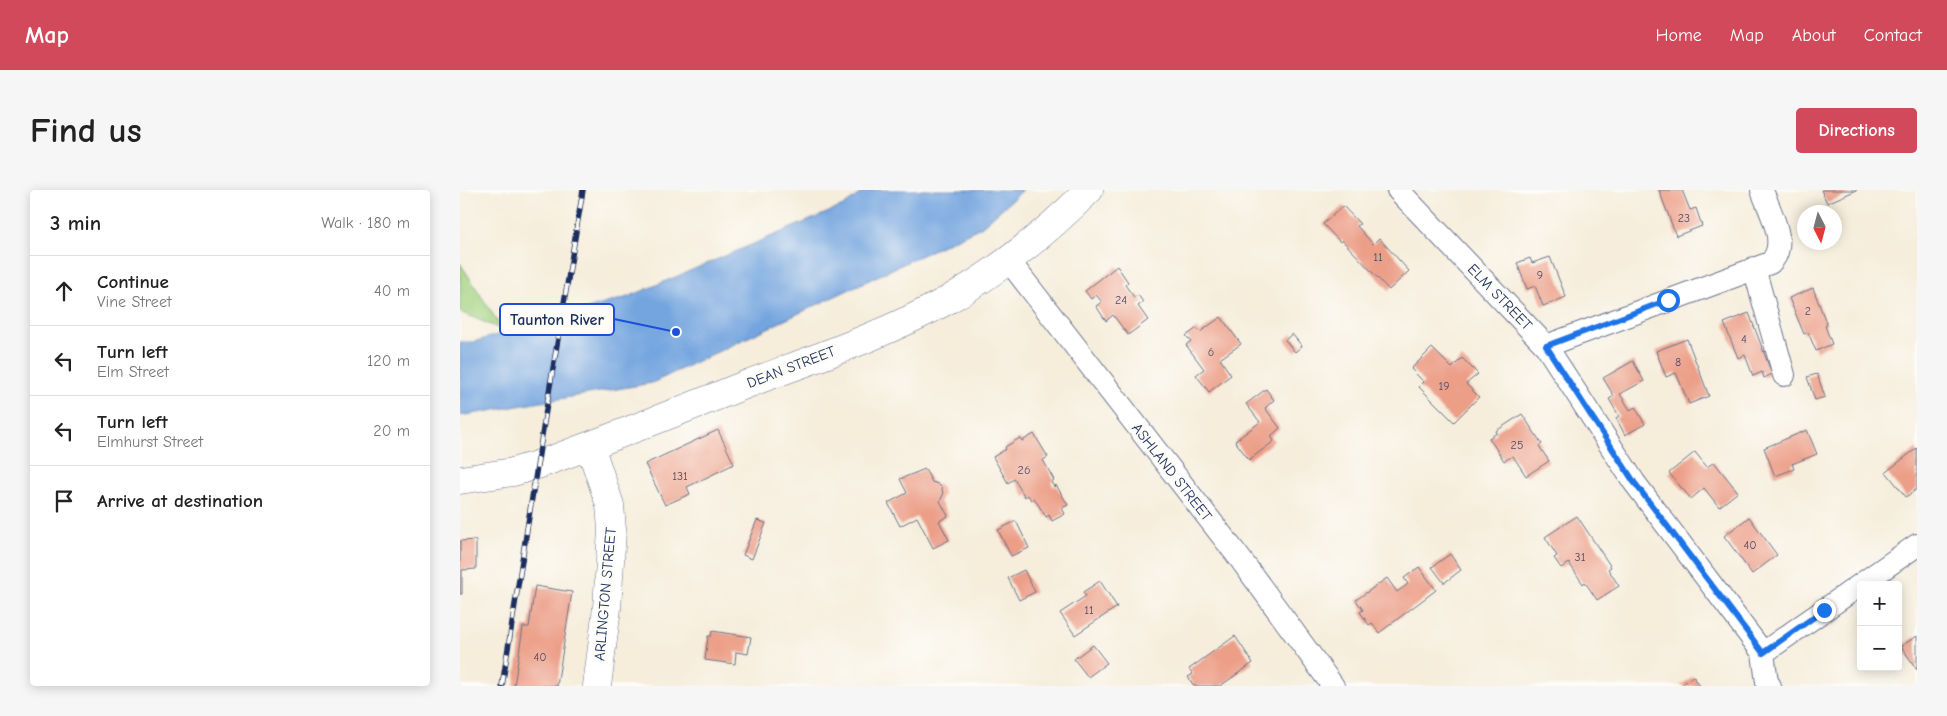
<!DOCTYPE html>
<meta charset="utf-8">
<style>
:root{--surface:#fff;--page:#f6f6f6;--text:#222;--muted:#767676;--line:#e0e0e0;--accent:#d1495b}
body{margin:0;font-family:"Comic Neue",sans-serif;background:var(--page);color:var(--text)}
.controls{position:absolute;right:15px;bottom:15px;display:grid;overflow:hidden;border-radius:5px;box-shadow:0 2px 12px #0003}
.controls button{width:45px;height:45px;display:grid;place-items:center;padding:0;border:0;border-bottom:1px solid var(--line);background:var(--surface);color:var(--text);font:25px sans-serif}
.compass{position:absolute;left:1337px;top:15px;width:45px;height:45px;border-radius:50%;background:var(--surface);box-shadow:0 2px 12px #0003;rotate:174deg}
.stop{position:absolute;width:15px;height:15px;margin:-11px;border:4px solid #1a73e8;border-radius:50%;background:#fff}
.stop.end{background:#1a73e8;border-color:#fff;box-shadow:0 1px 5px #0008}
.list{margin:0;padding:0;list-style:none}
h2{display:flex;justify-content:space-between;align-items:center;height:65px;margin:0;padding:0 20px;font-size:21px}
h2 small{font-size:16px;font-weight:400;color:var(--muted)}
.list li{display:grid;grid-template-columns:32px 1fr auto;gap:15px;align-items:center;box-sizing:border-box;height:70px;padding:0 20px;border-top:1px solid var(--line)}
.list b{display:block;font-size:19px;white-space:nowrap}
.list p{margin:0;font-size:16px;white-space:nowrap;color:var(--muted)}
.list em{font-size:16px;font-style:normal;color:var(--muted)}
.icon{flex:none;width:28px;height:28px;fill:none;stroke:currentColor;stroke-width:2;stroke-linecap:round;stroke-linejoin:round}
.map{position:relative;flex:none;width:1457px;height:496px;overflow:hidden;border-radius:5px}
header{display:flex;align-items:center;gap:30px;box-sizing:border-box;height:70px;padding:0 25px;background:var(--accent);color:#fff}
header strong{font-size:24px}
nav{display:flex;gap:28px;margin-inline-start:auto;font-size:18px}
.intro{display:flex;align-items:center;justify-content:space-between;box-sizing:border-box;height:120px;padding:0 30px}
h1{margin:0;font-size:35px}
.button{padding:12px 22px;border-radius:5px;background:var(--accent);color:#fff;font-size:18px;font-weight:700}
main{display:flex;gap:30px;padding:0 30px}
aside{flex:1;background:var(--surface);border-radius:5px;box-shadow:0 2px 12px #0003}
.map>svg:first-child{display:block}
</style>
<header>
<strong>Map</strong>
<nav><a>Home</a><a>Map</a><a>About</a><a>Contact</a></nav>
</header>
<div class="intro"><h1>Find us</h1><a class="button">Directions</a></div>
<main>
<aside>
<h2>3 min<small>Walk · 180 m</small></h2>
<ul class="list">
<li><svg class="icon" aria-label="ahead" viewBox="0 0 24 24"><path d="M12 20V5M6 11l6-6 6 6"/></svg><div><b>Continue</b><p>Vine Street</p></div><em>40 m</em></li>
<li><svg class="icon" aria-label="left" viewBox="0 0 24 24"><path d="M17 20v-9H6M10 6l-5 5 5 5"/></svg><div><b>Turn left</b><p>Elm Street</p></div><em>120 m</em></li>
<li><svg class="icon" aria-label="left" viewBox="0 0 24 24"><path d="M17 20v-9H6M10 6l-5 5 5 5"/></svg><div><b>Turn left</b><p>Elmhurst Street</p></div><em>20 m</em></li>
<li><svg class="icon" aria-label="arrive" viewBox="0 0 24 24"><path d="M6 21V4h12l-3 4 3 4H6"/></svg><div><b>Arrive at destination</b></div></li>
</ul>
</aside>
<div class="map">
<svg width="1457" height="496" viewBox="0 0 1457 496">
<rect width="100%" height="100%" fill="#fdfcf7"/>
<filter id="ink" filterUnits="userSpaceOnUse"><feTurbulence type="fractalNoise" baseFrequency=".02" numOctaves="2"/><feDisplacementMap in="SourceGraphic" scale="10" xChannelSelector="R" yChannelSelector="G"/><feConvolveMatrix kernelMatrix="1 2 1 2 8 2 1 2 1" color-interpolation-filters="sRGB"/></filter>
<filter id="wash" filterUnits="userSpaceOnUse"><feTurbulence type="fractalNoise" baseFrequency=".0096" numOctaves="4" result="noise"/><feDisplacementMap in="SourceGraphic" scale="20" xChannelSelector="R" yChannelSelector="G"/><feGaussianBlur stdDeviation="1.12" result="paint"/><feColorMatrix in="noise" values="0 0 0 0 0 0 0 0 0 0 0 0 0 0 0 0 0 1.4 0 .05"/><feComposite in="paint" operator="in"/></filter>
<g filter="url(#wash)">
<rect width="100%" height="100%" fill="#f6eddb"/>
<path fill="#a3d280" stroke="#5f806f" d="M0,73L43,140L0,122Z"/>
<path fill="#75a5df" stroke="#486a9e" d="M405,0H563L521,37L192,193L0,226V152H13L168,107L383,16Z"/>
<g id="blocks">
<path fill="#ec9e87" d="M1199,0H1222L1230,20L1236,18L1242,36L1216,46Z
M1361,0H1397L1367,13Z
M883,16L900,34L897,36L913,54L919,48L949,81L929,100L882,50L880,52L863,34Z
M1090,67L1106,107L1083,116L1075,96L1067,99L1057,73L1070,68L1072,73Z
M657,76L668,92L665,95L674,107L678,105L683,112L678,116L688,130L668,145L653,125L646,131L636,116L642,112L636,105L631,109L625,101Z
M1353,98L1367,135L1365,136L1372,154L1356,161L1348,142L1344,144L1329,108Z
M1289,123L1312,184L1304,188L1302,182L1293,186L1285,165L1278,168L1264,133Z
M761,127L781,154L760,169L771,185L749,202L736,185L744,179L726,155L731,151L726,146L737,138L740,142Z
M832,144L842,156L835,162L825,150Z
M1227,149L1249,206L1229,214L1216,183L1206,187L1196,161Z
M972,158L992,178L1002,168L1018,184L1006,194L1019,207L994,232L959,197L964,192L951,179Z
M1173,171L1184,191L1160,204L1170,220L1175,217L1185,234L1165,245L1156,228L1159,226L1149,209L1154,206L1143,188Z
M1357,184L1365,207L1355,210L1347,187Z
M806,199L814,210L805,218L820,238L811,246L814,251L789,270L775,251L800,232L786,214Z
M1062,224L1082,254L1079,256L1089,271L1066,286L1053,266L1044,271L1029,248L1037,243L1036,241Z
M258,240L274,274L227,297L230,304L205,315L185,274Z
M1347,240L1357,264L1332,274L1334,279L1315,286L1304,258Z
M574,244L588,267L583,270L594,290L591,292L594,297L596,295L608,315L602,318L605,324L592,331L589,325L586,327L574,308L571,310L568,305L565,307L554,289L548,293L533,267L546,259L545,257L560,248L562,251Z
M1457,258V299L1446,307L1426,282Z
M1235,262L1247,277L1254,272L1278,302L1259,317L1244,298L1231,309L1209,283Z
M465,279L472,292L478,294L482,298L483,305L480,311L488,326L479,331L489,350L473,358L457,327L440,336L428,313L447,303L440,289Z
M1117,326L1151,377L1148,379L1159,396L1137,410L1125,392L1123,394L1109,373L1101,378L1094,368L1097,366L1085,347Z
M1289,327L1317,365L1292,384L1264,346Z
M297,330L306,333L292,369L283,365Z
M556,331L569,358L551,366L538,340Z
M16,350V379L2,380V404H0V351Z
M990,364L1001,380L984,393L972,377Z
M959,377L976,400L919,443L912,433L909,435L900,422L903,420L896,410L927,388L937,402L948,394L944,388Z
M564,380L575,402L559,410L548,388Z
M640,391L657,417L615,445L600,423L626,406L623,402Z
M75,396L112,402L97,496H54L63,437H69Z
M252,441L291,447L288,464L276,462L275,474L245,470L248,446H251Z
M775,446L793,473L760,496H734L728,487L733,484L729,479Z
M1457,446V480L1441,456Z
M633,455L647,473L628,487L614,469Z
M1233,486L1240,496H1220Z"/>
</g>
</g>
<g filter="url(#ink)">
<use href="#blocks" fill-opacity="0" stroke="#68728a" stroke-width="1"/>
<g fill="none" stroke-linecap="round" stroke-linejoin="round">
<defs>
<path id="street" d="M938,0L1086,156L1174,292L1303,463L1307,492L1310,496
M549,71L781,370L873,496
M1294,78L1324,185
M1086,156L1310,73C1330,54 1309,21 1302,0
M1303,463L1457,355"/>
<path id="secondary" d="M130,256L150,315L152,340L147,418L137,496"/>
<path id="highway" d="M0,290L53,282L77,275C149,249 219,221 290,193C356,168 424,145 486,111C539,81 586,43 629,0"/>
</defs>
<use href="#street" stroke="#68728a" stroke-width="24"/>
<use href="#secondary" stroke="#68728a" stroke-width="29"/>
<use href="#highway" stroke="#68728a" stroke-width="29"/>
<use href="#street" stroke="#fff" stroke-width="22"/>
<use href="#secondary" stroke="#fff" stroke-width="28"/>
<use href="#highway" stroke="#fff" stroke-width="28"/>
<defs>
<path id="rail" d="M42,496L86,220L123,0"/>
</defs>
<use href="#rail" stroke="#1b2f5e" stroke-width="5.5"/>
<use href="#rail" stroke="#fdfcf7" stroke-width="4" stroke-dasharray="11" stroke-linecap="butt"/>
</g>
</g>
<g fill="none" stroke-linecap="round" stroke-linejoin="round" filter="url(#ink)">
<path stroke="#1a73e8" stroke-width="6" d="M1208,110L1086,156L1174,292L1303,463L1364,420"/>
</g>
<g text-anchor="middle" stroke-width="5" stroke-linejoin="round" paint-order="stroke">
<g font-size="12" fill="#4f4b68">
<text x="1224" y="32">23</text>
<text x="918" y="71">11</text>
<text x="1080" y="89">9</text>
<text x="661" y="114">24</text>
<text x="1348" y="125">2</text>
<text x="1284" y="153">4</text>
<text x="751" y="166">6</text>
<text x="1218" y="176">8</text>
<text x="984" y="200">19</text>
<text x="1057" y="259">25</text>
<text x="564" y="284">26</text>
<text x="220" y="290">131</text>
<text x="1290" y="359">40</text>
<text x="1120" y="371">31</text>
<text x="629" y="424">11</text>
<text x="80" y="471">40</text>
</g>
<g font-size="15" fill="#1b2f5e" stroke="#fdfcf7">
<text transform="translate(1040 107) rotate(46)" y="5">ELM STREET</text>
<text transform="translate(331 177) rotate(-21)" y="5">DEAN STREET</text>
<text transform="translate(712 282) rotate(52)" y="5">ASHLAND STREET</text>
<text transform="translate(145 404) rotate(-85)" y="5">ARLINGTON STREET</text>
</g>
</g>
<path fill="none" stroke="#1d4ed8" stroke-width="2" d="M216 142L154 129"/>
<circle fill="#1d4ed8" stroke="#fdfcf7" stroke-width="2" cx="216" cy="142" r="5"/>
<rect fill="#fdfcf7" stroke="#1d4ed8" stroke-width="2" x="40" y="114" width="114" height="31" rx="5"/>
<g font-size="16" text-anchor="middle" font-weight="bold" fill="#1b2f5e">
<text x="97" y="135">Taunton River</text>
</g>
</svg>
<div class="controls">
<button>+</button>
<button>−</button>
</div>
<svg class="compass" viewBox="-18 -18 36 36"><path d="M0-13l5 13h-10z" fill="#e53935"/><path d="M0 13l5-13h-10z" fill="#767676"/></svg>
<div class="stop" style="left:1208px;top:110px"></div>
<div class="stop end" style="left:1364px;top:420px"></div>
</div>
</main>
